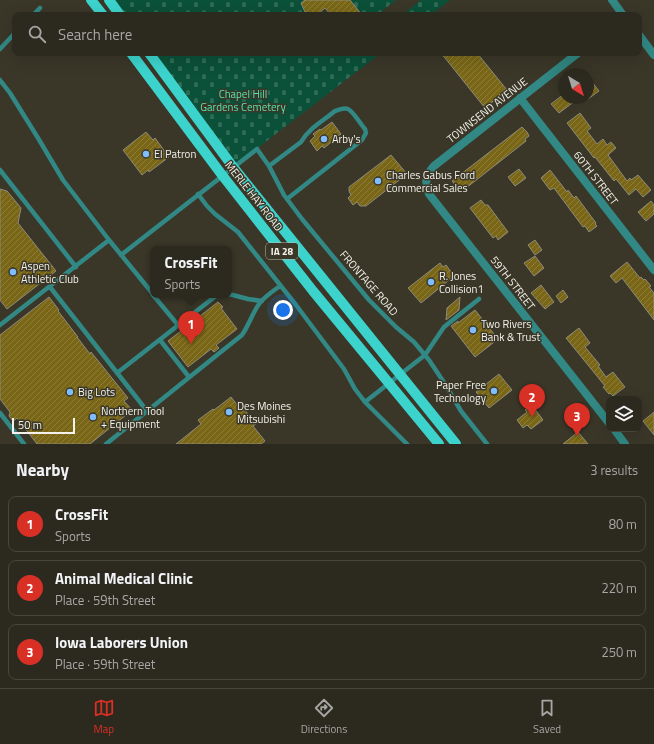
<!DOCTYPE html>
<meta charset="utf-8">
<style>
:root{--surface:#2c291f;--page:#38352c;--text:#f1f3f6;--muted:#a6a6a4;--line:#48453d;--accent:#d93025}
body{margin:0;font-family:"Titillium Web",sans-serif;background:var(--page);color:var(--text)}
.controls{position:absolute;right:12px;bottom:12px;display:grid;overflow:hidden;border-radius:8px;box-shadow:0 4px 16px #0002}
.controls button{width:36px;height:36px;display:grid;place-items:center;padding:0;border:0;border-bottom:1px solid var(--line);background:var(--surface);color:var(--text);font:20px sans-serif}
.compass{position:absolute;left:558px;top:68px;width:36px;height:36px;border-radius:50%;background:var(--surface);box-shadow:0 4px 16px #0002;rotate:142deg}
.scale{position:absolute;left:12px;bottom:10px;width:63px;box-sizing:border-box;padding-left:4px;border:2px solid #f4f2ea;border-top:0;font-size:11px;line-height:14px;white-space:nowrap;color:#f4f2ea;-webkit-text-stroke:3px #3a3729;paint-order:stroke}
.you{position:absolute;left:283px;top:310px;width:14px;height:14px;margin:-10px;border:3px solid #fff;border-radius:50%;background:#1a73e8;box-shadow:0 0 0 6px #1a73e833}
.badge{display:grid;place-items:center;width:26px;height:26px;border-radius:50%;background:var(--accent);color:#fff;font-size:13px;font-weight:700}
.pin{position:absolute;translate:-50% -33px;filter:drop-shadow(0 1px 2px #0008)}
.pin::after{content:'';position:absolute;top:21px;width:14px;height:12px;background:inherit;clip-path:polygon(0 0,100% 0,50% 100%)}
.popup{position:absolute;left:150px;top:246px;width:82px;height:52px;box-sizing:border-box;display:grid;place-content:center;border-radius:8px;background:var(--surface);filter:drop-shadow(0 1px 3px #0005);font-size:13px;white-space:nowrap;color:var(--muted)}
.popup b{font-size:15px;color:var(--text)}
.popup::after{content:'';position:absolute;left:50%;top:100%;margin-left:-8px;border:8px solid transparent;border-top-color:var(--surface)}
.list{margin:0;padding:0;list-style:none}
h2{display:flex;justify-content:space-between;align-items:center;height:52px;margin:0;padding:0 16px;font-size:17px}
h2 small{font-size:13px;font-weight:400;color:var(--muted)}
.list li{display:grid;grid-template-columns:26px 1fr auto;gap:12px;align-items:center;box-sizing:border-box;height:56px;margin:0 8px 8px;padding:0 8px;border:1px solid var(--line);border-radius:8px}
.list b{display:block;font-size:15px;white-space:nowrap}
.list p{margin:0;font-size:13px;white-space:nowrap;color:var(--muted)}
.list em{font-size:13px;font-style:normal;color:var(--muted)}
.icon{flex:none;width:22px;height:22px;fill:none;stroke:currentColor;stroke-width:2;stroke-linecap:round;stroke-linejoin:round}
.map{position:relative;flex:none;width:654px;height:444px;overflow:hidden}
.search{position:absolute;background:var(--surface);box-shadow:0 4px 16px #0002;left:12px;right:12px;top:12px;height:44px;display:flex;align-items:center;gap:10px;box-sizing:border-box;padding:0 14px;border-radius:8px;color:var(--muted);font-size:15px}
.sheet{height:244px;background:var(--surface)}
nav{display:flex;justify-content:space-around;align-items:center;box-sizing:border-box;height:56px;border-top:1px solid var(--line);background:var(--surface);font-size:11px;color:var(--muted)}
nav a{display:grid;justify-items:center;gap:2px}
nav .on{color:var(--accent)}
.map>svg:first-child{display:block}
</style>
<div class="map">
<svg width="654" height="444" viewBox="0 0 654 444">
<defs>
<pattern id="cemetery-stones" width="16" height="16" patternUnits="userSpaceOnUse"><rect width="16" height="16" fill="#0b5038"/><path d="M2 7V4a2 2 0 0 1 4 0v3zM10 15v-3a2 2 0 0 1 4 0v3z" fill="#2f6a55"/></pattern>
<pattern id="building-hatch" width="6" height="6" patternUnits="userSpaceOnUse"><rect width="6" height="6" fill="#796717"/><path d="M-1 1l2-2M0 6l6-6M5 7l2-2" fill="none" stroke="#8d7d39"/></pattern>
</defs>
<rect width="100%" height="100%" fill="#3a3729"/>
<path fill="url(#cemetery-stones)" d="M109,0H305L301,3L304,8V9L305,12L311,13L312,15H120Z
M350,0H396L377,15H362Z
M421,0H450L431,15H402Z
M149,53H381L233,167Z"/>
<path fill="url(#building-hatch)" stroke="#8e8a7b" d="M305,0H350L362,15H331L325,8L317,15H312L311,13L305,12L301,3Z
M441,53H477L507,90L485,108Z
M588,77L599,91L588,99Z
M564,94V98H579L559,113L551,104Z
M580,113L591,128L587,131L597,144L603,139L607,145L611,142L616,148L608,155L627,181L630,178L631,180L638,175L651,190L643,197L636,189L629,195L616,179L614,181L595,157L594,158L567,123Z
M332,122L341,134L324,148L322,146L317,151L310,141L315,136L313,134L320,129L321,130Z
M522,127L527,132L529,136L525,139L526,141L461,192L452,181Z
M146,132L153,140L155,138L169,157L149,172L148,170L142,175L123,150Z
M391,155L407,174L366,206H360L357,202L353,205L348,198L351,195L349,191V187Z
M519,169L526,178L515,186L508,177Z
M550,170L567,192L568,190L574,198L576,196L596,223L595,224L597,226L589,232L585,226L583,227L554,188L550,190L541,178Z
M0,189L7,191L21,208L18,223L56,271L7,309L0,300Z
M481,200L485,205H488L508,232L498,240L496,236L493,238L470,208Z
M651,201L654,205V214L646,221L638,212Z
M535,240L542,250L535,255L528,245Z
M535,256L544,268L534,276L524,263Z
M627,262L640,278L641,277L644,280L645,279L651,286L649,287L654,293V320L622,278L616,283L610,276Z
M440,263L443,267L446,265L454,276L421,303L408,288Z
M541,285L554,302L545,309L531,293Z
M563,290L568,297L561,303L556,296Z
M49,297L59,310L58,311L78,337H77L90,354L91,352L128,398L124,401L133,411L127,416L126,415L90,444H37L17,418L13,421L9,416L10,412L0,399V335Z
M460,297L459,310L446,320L447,308Z
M218,302L223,307L221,308L237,329L216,345L219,348L214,352L211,349L188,367L168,341Z
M475,310L498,339L475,357L451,326L458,321V323Z
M579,328L590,343L585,347L600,365L598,366L606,377L613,372L625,387L613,396L610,393L609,394L603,387L605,386L566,338Z
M499,374L512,390L489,408L476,392Z
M231,397L242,411L244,409L256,424L253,426L265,441L261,444H176L201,424L198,420L213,409L214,410Z
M532,405L543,420L531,429L527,425L523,428L517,420L527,412L525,410Z
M654,412V435L643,421Z
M578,432L588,444H563Z"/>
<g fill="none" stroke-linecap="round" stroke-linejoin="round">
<path stroke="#328884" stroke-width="4.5" d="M33,15L40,8
M0,49L15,33
M0,80L10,93L38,138L63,180L109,240L153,294
M269,166L301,142C308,129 323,121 335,111C339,110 343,107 348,109C353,111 361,125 365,129L366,133L362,140L287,199
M0,170L76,267
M198,194L207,206L215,214L238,232L296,305L344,369L355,389L365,402L407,444
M121,255L257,149L269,166L284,195L302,219L369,300L396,327L414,342L429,360L445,384L461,411L487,444
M50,287L147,411
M229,294L248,299L262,301
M153,295L178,325
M0,325L109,240
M160,340L189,377
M117,373L217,295
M365,402L425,355L444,327L479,299
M0,413L24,444
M106,444L242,335C249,325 252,314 259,304C264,297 273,291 280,286"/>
<path stroke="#328884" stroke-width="8" d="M612,0L623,15
M639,35L654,55
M578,53L434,166C426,175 424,182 429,194L609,423
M520,98L654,270
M614,429L625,444"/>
<path stroke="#3cd3cc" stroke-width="10" d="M91,0L103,15
M109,0L120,15
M131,53L222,175L313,291L439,444
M149,53L233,167L456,444"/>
</g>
<g fill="#80bdfa" stroke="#3a3729" stroke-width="1.5">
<circle cx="324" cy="139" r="4"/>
<circle cx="146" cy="154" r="4"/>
<circle cx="378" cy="181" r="4"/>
<circle cx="13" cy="272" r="4"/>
<circle cx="431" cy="282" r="4"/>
<circle cx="473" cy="330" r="4"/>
<circle cx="494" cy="391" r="4"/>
<circle cx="70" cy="392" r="4"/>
<circle cx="229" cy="412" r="4"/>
<circle cx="93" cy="417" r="4"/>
</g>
<g text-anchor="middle" stroke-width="3" stroke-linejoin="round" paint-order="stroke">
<rect fill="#3a3729" stroke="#bcbab0" stroke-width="1" x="266" y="243" width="32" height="16" rx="3"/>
<g font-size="10" font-weight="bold" fill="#f4f2ea">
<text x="282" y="255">IA 28</text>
</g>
<g font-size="11" fill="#51e6ad" stroke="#3a3729">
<text x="243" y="98">Chapel Hill<tspan x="243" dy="13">Gardens Cemetery</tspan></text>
</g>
<g font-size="11" fill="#f4f2ea" stroke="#3a3729">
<text transform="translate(487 110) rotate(-38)" y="4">TOWNSEND AVENUE</text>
<text transform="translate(596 178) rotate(52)" y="4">60TH STREET</text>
<text transform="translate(254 196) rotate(52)" y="4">MERLE HAY ROAD</text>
<text transform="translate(369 283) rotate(49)" y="4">FRONTAGE ROAD</text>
<text transform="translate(513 283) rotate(52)" y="4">59TH STREET</text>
</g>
<g font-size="11" fill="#f4f2ea" stroke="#3a3729" text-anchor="start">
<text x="332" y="143">Arby's</text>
<text x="154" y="158">El Patron</text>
<text x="386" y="179">Charles Gabus Ford<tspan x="386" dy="13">Commercial Sales</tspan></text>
<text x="21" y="270">Aspen<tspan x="21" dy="13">Athletic Club</tspan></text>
<text x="439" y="280">R. Jones<tspan x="439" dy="13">Collision1</tspan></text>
<text x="481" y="328">Two Rivers<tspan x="481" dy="13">Bank &amp; Trust</tspan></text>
<text x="486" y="389" text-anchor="end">Paper Free<tspan x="486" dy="13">Technology</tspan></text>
<text x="78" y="396">Big Lots</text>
<text x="237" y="410">Des Moines<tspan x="237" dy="13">Mitsubishi</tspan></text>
<text x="101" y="415">Northern Tool<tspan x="101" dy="13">+ Equipment</tspan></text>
</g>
</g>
</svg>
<div class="controls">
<button><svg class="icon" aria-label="layers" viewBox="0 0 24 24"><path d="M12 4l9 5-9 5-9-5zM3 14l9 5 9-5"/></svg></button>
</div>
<svg class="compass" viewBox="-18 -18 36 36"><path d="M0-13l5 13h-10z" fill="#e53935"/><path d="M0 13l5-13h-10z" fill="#a6a6a4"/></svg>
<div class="scale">50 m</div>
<div class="you"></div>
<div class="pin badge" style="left:191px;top:344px">1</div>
<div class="popup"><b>CrossFit</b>Sports</div>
<div class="pin badge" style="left:532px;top:417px">2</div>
<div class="pin badge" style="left:577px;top:436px">3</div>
<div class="search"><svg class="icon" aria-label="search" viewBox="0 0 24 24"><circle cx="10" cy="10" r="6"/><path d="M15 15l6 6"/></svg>Search here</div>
</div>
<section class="sheet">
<h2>Nearby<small>3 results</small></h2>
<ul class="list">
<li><span class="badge">1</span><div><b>CrossFit</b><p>Sports</p></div><em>80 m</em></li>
<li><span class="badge">2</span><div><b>Animal Medical Clinic</b><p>Place · 59th Street</p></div><em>220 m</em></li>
<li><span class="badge">3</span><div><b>Iowa Laborers Union</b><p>Place · 59th Street</p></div><em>250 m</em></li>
</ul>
</section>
<nav>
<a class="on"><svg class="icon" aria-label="map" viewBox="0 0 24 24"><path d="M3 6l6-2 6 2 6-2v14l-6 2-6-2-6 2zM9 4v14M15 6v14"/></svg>Map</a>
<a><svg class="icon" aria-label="directions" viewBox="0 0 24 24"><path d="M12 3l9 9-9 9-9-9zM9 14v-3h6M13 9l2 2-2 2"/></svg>Directions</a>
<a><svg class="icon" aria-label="saved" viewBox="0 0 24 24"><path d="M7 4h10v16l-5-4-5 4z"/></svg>Saved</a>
</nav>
